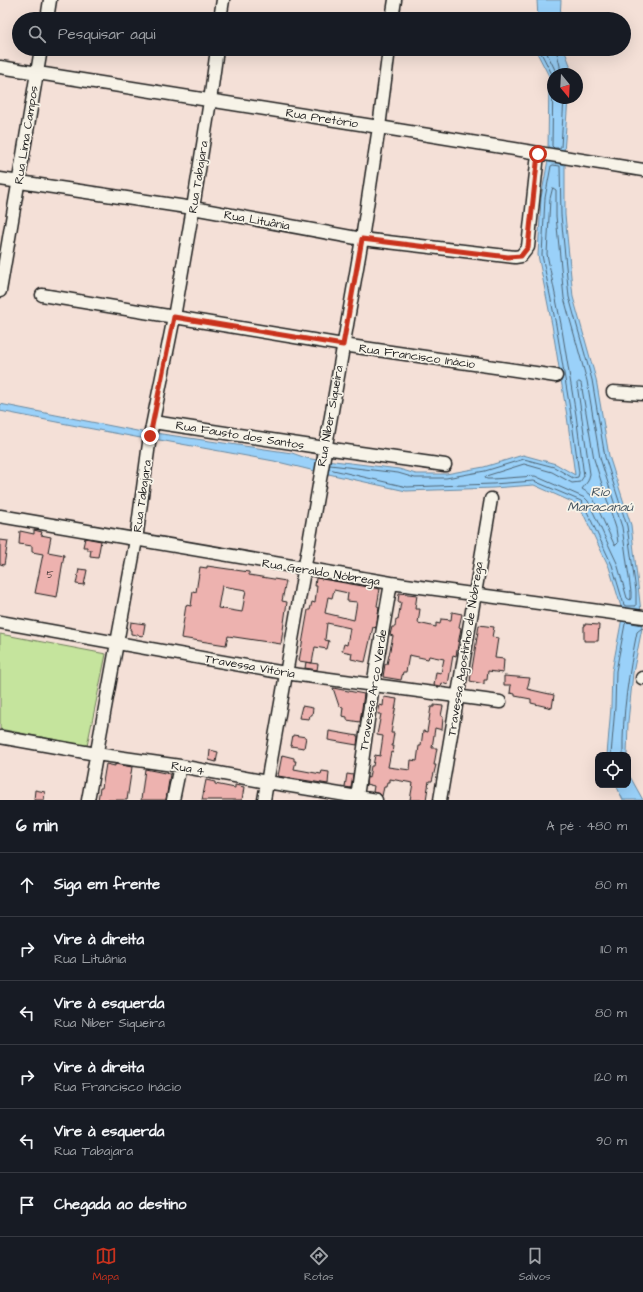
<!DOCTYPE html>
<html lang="pt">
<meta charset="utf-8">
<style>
:root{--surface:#171b24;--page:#242831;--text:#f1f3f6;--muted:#9ea1a6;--line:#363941;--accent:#c8321e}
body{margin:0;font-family:"Architects Daughter",sans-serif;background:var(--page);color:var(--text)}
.controls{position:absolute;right:12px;bottom:12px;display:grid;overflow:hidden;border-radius:8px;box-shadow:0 4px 16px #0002}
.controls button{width:36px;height:36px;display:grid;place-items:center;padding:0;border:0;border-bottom:1px solid var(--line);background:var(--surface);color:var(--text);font:20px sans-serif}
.compass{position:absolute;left:547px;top:68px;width:36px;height:36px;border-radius:50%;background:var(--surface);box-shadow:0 4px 16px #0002;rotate:162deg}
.stop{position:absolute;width:12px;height:12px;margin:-9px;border:3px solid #c8321e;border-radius:50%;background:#fff}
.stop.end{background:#c8321e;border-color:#fff;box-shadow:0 1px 4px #0008}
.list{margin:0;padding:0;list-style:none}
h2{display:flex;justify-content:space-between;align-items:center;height:52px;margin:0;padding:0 16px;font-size:17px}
h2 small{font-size:13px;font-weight:400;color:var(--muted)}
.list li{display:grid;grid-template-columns:26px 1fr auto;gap:12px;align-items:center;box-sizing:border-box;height:64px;padding:0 16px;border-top:1px solid var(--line)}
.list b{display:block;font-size:15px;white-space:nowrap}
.list p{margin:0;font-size:13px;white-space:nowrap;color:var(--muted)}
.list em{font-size:13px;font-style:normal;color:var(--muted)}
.icon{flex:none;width:22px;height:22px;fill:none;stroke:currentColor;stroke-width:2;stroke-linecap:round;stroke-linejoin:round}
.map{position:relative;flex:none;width:643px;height:800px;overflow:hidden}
.search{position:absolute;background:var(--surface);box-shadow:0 4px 16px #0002;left:12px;right:12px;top:12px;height:44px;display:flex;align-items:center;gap:10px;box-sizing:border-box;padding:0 14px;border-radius:22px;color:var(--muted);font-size:15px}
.sheet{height:436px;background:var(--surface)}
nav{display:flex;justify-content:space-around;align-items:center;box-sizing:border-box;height:56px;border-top:1px solid var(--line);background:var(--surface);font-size:11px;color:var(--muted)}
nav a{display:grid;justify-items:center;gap:2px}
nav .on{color:var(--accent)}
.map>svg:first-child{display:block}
</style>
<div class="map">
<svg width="643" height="800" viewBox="0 0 643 800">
<rect width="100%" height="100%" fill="#f4e0d7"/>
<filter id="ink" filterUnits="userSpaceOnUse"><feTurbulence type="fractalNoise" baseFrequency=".025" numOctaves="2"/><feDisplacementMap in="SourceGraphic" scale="8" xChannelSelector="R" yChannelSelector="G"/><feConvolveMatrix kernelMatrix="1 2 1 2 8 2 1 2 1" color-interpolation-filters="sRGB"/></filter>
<g filter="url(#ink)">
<path fill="#c5e49d" stroke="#70805c" d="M0,634L106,654L87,746L0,729Z"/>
<path fill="#9ad1f9" stroke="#6889a1" d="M537,0H561L560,19H538Z
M535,49H564L570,65L569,74H553V98H568L564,153L548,151L549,76Z
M548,160L565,163V215L573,297L596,379L609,456L631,525L641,612L622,610L609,567L579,505L534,485L493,488L406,491L324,473L326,460L399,469L416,474H446L484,467L523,455L556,464L575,475L567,416L552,325L538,255L541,198Z
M0,404L142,432L146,433V439L77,426L0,411Z
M155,433L292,453L306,458L317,460L315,471L274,461L154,439Z
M622,618L642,621V628L633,673L628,722L627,755H607L611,707L612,671Z
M628,773L643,800H623L616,785H628Z"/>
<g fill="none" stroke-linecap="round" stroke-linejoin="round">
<path stroke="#4e6474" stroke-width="1" d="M539,49L553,76L552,146L554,148H559L561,147L564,98
M545,49L556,72L558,73L560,71V66L556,49
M553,188L556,190V216L564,298L587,381L600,458L622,527L631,592V598L630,600L627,598L617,563L588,501L585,498L535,476L493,479H487L485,478L486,476L524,464L552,472L572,483L580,482L584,476L576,415L561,324L547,254L550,199Z
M579,382L581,383L594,459L616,528L618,543L616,545L614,544L593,498L590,494L582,489L588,481L590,474L577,384Z
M329,469L407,487L493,484L534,481L581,501L583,503L612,565L624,605L626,606H636V591L627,526L605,457L592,380L569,297L561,215L560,166L553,165L551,166L545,198L542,255L556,325L571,415L579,473L578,477L573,478L554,467L524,459L485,471L446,478H415L398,473L330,465
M611,755L615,707L616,671L625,624L627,622L642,625H643
M623,755C622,714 629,672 637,632L642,628L643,629"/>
</g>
<path fill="#edb2af" stroke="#1c1c1c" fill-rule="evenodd" d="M34,530L42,532L41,535L51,537L48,552L64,555L57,597L35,593L43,554L32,552V546L19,544L20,531L34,534Z
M85,538L101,541L98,557L90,556L91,550H87V547H83Z
M0,540L8,541L4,565L0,564Z
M207,566L249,572V575L286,581L282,601L287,602L281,644L228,636L226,645L181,638L186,605L191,606L193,591L196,592L200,567L207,568ZM222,586L246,590L242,612L218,608Z
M79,569L87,570L84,585L76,584Z
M316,578L380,589L377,606L379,607L376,628L373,627L365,662L351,659L352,653L342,651L344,644L347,645L350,628L327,623L325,640L329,641L327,649L315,647L312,663L299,661L308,610H310L312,602L315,603L317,586H315ZM334,590L348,593L347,601L357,602L354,620L325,613L328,597L332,598Z
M399,593L417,595L415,609H420L418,623L436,627V623L440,624L441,619L451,620L452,612L462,614L459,627L461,628L456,656L453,655L448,685L442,683L441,686L434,685L436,672L441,673L444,659L429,656L428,659L409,655L406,672H403L401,680L383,677L385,664H387L393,636L390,635L392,627H395L396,619L398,620L401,602H398Z
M131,622L145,624L143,636L131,634V630H130Z
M585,624L599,625L598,641H584V626H585Z
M479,625L494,627L492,637L498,638L495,658L504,659L503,673L488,671L487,680H484V684L470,681Z
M306,662L318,664L317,670L305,668Z
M504,676L530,678L527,689L554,695L552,708L531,703V699L515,696V694L510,693L511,685H504Z
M333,688L364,694L360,722L347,720V717L342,716L343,707L339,706Z
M384,697L397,699L391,733H394L392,746H394L393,753L391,752L388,767L410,770L411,760L417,761L419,746H421L423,731L427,732L431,707H434V705L443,706L441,716L443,717L442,730L435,728L432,748H437L434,765H436L432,781H429L426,800H410L413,783L390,779V782H387L386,787H384L382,796L380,794L373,792L374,786L366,784L367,777L369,778L371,766H373L375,755L380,756L383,736L377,735L381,714H378L380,705L383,706Z
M302,706L313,708L312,715H310L309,719L299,718Z
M329,731L358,736L357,745L328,740Z
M293,735L306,737L304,748L291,746Z
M210,750L218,752L216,762L209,760Z
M282,755L294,758V761H296L294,769L321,774L322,771L329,772L328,784L278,776Z
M106,764L115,766V764L132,767L127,800H98L100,788H102Z
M145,769L170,774L166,800H141Z
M347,774L353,775L351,788L345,787Z
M206,780L215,782V784L235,788V785L244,787L242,800H202Z
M35,790L45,792L44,800H34Z"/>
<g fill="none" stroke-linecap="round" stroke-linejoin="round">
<defs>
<path id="minor" d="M47,19L50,0
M220,19L223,0
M392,19L395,0
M0,67L379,127L643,170
M0,179L193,208L362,239L515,257L521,256L528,247L538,154
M0,291L41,49
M42,295L343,345L556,376
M613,392L643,394
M153,422L325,448L445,465
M0,516L391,583L643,617
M0,622L285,673L500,702
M642,678H643
M0,737L96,754L180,766L267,782L376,800
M357,797L373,685L391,583
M88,800L136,540L150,436L174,317L193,208L210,101L217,49
M173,800L180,766
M264,800L362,239L379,127L389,49
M440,800L491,499"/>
</defs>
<use href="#minor" stroke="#1c1c1c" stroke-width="15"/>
<use href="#minor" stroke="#f7f3e8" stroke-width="12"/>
</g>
</g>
<g fill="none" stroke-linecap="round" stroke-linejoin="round" filter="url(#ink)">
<path stroke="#c8321e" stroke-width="5" d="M150,436L174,317L343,345L362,239L508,257L521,256L528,247L538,154"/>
</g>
<g text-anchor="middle" stroke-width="3.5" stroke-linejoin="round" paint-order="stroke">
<g font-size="10" fill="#504241">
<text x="50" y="578">5</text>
</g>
<g font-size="12" fill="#1c1c1c" stroke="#f7f3e8">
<text transform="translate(322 118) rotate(9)" y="4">Rua Pretório</text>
<text transform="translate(26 135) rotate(-81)" y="4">Rua Lima Campos</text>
<text transform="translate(198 177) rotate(-81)" y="4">Rua Tabajara</text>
<text transform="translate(257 220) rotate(10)" y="4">Rua Lituânia</text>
<text transform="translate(417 356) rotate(8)" y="4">Rua Francisco Inácio</text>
<text transform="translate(330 416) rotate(-80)" y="4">Rua Niber Siqueira</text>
<text transform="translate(240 435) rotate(9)" y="4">Rua Fausto dos Santos</text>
<text transform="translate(142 496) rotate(-82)" y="4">Rua Tabajara</text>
<text transform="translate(321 572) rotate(9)" y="4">Rua Geraldo Nóbrega</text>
<text transform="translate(465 649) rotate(-81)" y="4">Travessa Agostinho de Nóbrega</text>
<text transform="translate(250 666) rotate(10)" y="4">Travessa Vitória</text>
<text transform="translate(373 690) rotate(-81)" y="4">Travessa Arco Verde</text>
<text transform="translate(188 768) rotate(10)" y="4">Rua 4</text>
</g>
<g font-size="13" font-style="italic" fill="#42525e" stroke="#f7f3e8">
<text x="600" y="496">Rio<tspan x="600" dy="15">Maracanaú</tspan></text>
</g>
</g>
</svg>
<div class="controls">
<button><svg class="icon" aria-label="locate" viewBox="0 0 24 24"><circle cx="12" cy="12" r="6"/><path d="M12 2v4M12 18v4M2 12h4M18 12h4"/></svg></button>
</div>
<svg class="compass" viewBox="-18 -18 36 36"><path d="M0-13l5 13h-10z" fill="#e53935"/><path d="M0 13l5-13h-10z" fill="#9ea1a6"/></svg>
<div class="stop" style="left:538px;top:154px"></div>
<div class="stop end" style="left:150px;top:436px"></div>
<div class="search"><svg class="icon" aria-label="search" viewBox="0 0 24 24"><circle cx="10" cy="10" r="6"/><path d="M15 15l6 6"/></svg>Pesquisar aqui</div>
</div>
<section class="sheet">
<h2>6 min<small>A pé · 480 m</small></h2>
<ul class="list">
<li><svg class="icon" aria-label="ahead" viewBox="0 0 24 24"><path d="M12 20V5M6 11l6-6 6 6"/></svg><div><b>Siga em frente</b></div><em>80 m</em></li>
<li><svg class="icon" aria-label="right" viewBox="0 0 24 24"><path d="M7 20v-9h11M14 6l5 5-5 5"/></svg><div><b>Vire à direita</b><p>Rua Lituânia</p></div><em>110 m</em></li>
<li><svg class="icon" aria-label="left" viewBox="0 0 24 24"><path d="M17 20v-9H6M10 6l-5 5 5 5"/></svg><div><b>Vire à esquerda</b><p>Rua Niber Siqueira</p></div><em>80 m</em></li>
<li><svg class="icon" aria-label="right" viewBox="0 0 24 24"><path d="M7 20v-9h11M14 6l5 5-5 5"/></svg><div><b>Vire à direita</b><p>Rua Francisco Inácio</p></div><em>120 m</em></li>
<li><svg class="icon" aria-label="left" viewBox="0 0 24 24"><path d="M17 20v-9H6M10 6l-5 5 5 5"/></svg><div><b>Vire à esquerda</b><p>Rua Tabajara</p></div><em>90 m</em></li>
<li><svg class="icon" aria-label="arrive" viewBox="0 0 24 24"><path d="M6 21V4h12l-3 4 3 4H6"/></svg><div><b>Chegada ao destino</b></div></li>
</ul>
</section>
<nav>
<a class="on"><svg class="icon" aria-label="map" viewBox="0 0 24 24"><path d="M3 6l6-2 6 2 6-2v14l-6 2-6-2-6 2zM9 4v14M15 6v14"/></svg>Mapa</a>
<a><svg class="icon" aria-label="directions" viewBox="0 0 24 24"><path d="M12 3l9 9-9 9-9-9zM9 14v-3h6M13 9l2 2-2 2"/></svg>Rotas</a>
<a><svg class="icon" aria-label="saved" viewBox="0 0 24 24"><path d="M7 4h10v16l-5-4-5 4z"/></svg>Salvos</a>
</nav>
